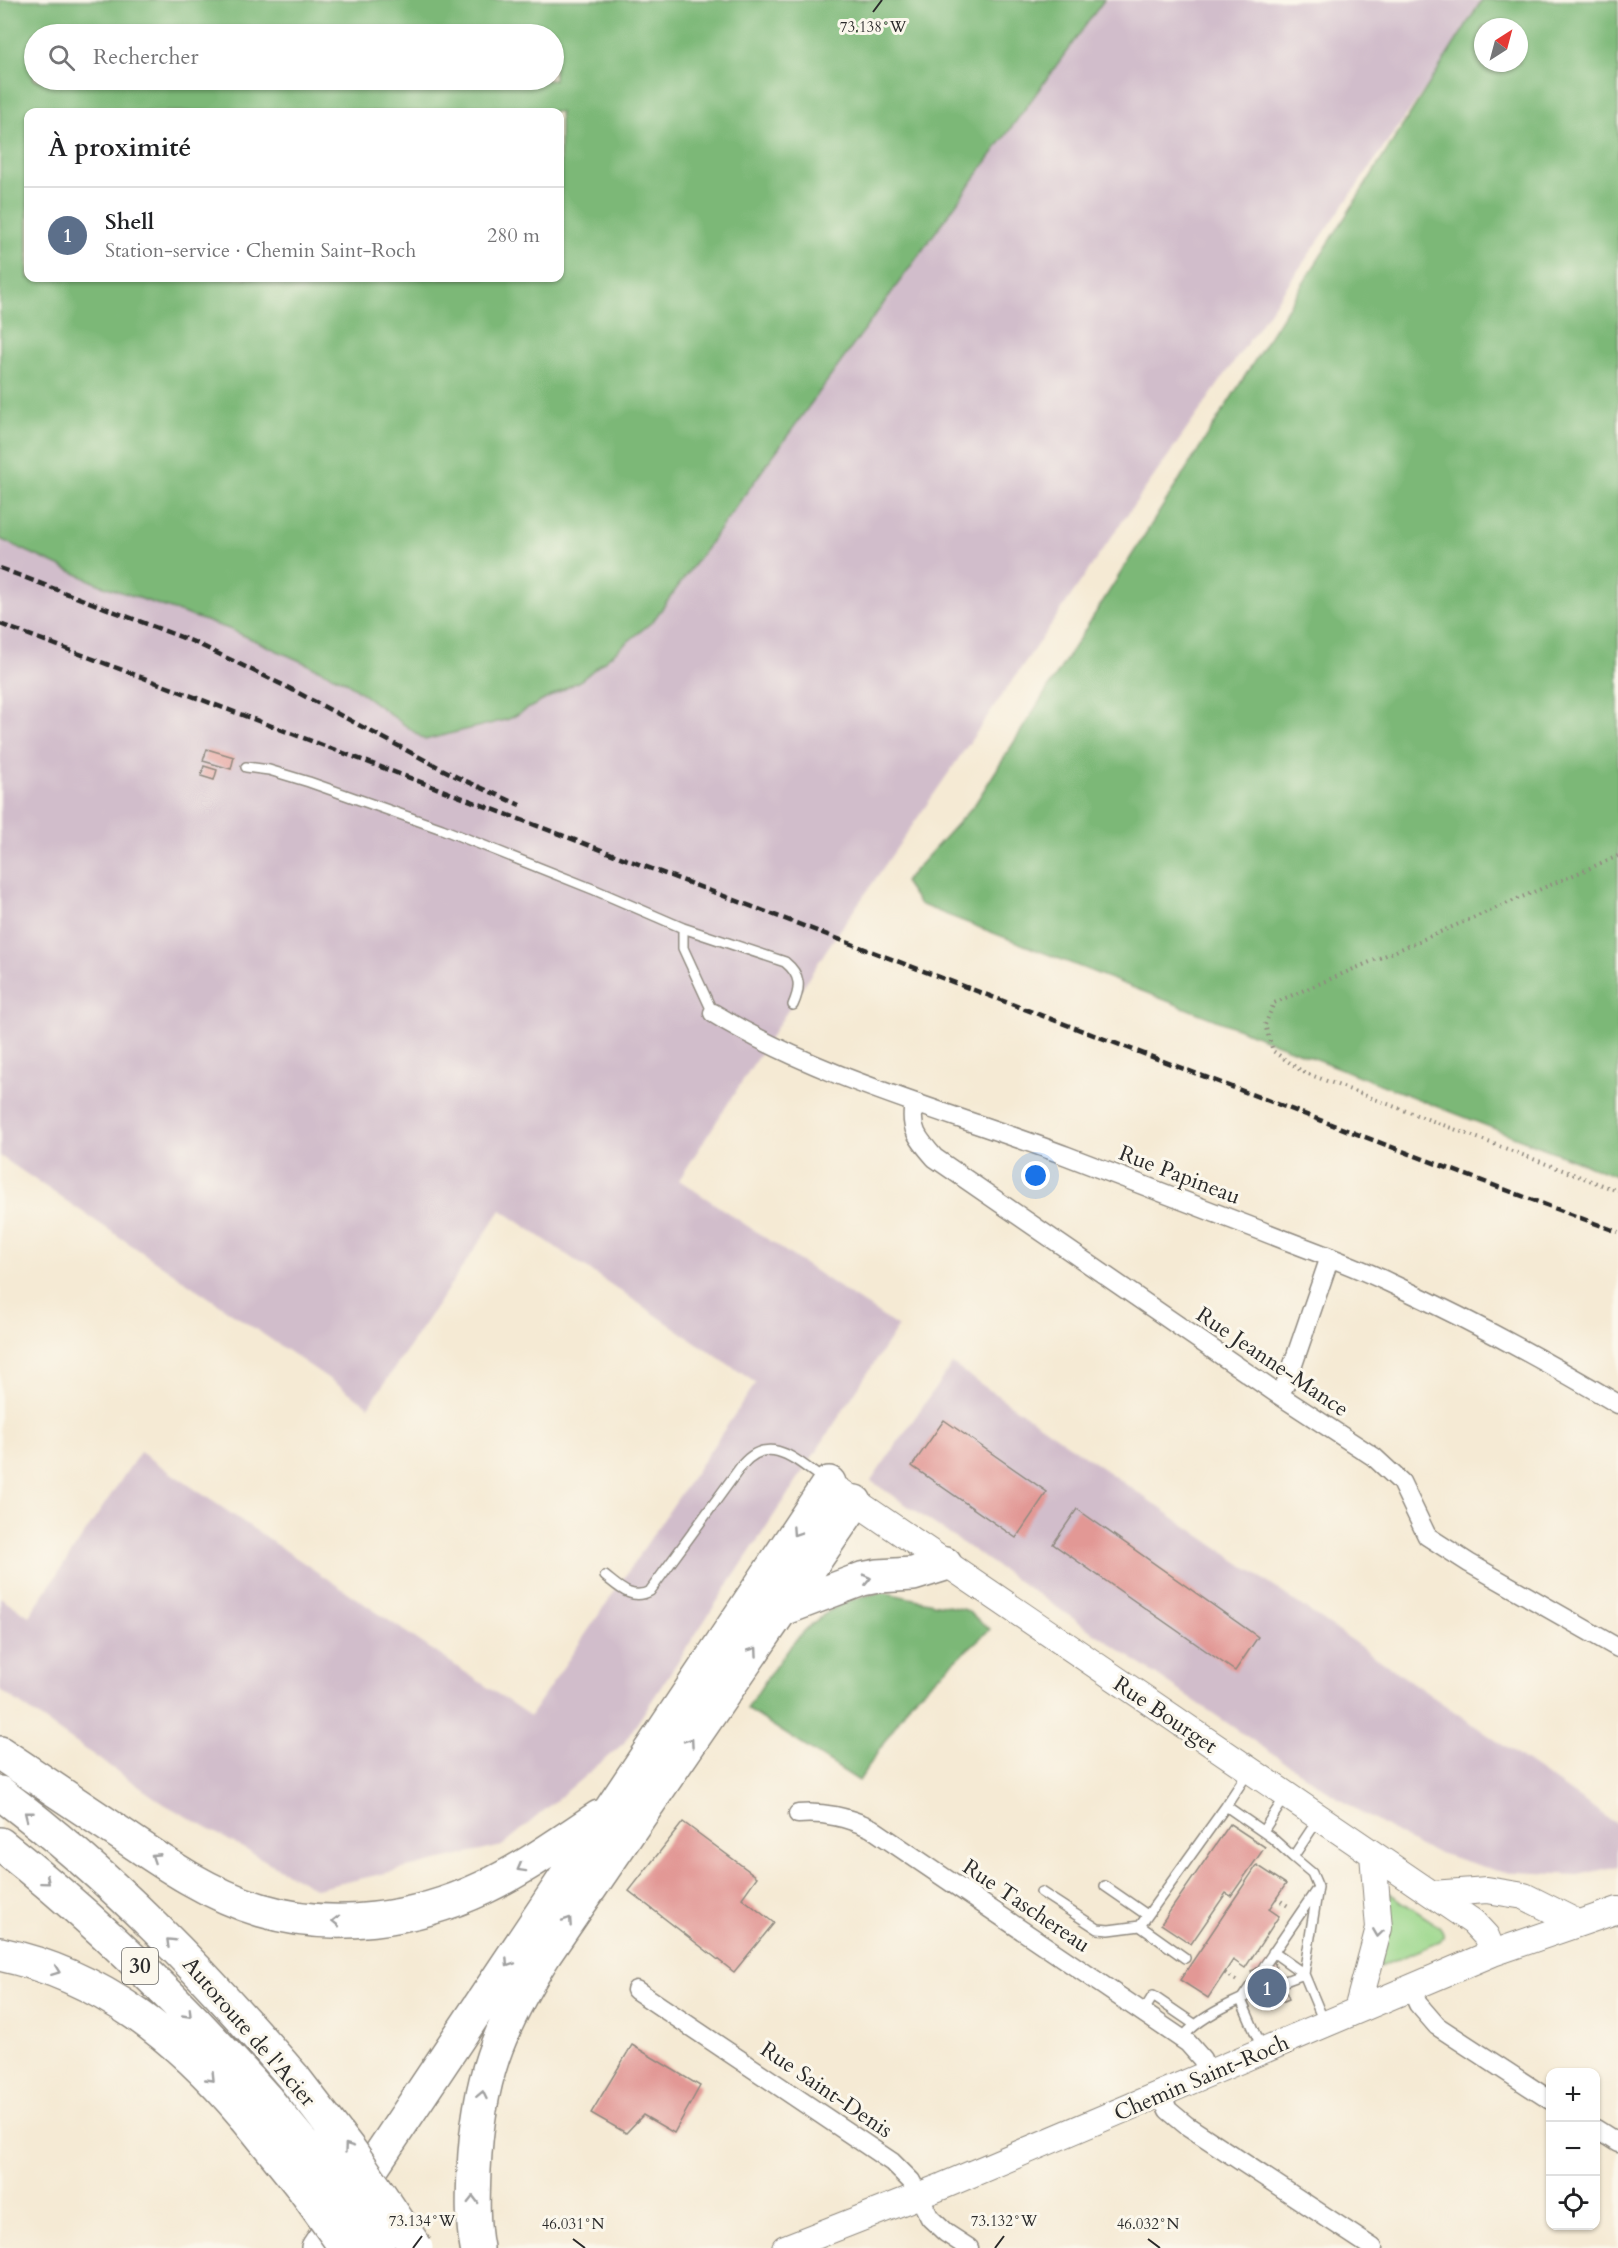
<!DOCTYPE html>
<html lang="fr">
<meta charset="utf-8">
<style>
:root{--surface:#fff;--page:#f2f2f2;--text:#202124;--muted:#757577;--line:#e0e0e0;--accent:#b45309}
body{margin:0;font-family:Cardo,serif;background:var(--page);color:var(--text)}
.controls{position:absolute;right:18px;bottom:18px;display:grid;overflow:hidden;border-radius:12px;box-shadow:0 2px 4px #0004}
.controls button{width:54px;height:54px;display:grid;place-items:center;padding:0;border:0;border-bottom:2px solid var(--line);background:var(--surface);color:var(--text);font:30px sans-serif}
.compass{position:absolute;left:1474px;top:18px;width:54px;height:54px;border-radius:50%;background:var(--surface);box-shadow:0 2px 4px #0004;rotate:36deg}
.you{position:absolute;left:1036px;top:1176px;width:21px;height:21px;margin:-15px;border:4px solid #fff;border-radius:50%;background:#1a73e8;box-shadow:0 0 0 9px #1a73e833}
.badge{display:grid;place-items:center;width:39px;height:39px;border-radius:50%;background:var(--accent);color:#fff;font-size:20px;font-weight:700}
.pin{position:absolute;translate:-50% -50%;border:3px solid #fff;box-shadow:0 2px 6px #0006}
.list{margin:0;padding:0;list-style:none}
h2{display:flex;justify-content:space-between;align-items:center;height:78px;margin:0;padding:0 24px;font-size:26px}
h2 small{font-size:20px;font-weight:400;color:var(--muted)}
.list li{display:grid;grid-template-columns:39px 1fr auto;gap:18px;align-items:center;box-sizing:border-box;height:96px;padding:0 24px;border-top:2px solid var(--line)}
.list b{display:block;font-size:22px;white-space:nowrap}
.list p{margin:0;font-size:20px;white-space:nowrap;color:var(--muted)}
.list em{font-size:20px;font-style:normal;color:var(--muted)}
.icon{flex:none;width:33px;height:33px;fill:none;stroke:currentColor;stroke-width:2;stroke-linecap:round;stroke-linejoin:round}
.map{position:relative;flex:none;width:1618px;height:2248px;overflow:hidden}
.search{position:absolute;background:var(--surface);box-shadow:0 2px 4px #0004;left:24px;top:24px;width:540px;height:66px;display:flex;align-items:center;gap:15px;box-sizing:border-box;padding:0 21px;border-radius:33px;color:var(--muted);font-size:22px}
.panel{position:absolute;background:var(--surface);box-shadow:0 2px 4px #0004;left:24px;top:108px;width:540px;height:174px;border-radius:12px}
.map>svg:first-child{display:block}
</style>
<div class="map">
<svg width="1618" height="2248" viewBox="0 0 1618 2248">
<rect width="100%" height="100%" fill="#fbf7ec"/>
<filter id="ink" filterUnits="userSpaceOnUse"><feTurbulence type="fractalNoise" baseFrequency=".0167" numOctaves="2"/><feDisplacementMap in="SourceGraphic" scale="12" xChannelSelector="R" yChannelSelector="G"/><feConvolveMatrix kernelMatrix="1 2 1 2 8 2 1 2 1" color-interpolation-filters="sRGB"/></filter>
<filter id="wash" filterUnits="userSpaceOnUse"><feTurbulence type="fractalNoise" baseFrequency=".008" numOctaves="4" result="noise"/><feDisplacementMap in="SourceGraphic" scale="24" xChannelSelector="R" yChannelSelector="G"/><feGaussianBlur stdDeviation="1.35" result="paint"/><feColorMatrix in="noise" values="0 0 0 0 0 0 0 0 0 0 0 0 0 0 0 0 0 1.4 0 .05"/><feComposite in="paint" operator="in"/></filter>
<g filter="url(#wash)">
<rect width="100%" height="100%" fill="#f5ead4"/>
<path fill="#d1bdcb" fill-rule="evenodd" d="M0,0H1487L1108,542L827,949L679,1180L898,1327L624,1743L502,1846L316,1889L164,1804L0,1690V1597L29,1616L140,1452L530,1716L756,1383L501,1210L369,1406L0,1156ZM34,34H554V80H34ZM28,112H560V278H28Z
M952,1364L1618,1825V1866L1578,1875L1497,1871L1420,1847L1342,1801L871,1481Z"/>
<path fill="#9bd78b" stroke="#63815b" stroke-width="1.5" d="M1389,1893L1439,1926C1444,1932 1445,1936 1440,1942L1379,1967Z"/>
<path fill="#7cb877" stroke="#547251" stroke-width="1.5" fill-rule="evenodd" d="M0,0H1104L653,621L581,680L509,719L425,740L345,681L229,629L101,585L0,539ZM34,34H554V80H34ZM28,112H560V278H28Z
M1482,0H1618V1177L919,904L904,882L975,804ZM1483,27H1519V63H1483Z
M882,1592L966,1610L990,1629L911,1701L859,1781L747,1709C773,1669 800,1622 846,1602C857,1597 870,1595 882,1592Z"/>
<g id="blocks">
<path fill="#e29895" d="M207,749L234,757L231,769L203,761Z
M204,766L217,770L214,780L201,776Z
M944,1420L1047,1492L1016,1538L912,1466Z
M1077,1509L1258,1637L1235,1671L1053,1544Z
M683,1822L757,1877L742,1898L774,1923L734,1972L629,1891Z
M1230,1824L1265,1847L1231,1896L1226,1893L1191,1944L1161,1924Z
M1257,1865L1286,1884L1269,1909L1279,1916L1245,1968L1233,1960L1208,1998L1180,1980Z
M1274,1962L1289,1999L1267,2008L1251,1971Z
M632,2045L700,2086L674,2133L643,2115L626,2133L591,2113Z"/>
</g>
</g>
<g filter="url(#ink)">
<use href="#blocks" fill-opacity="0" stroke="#908a80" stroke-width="1.5"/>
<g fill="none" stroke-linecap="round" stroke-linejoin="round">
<defs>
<path id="lane" d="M246,767L269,770L309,782L442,829L595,890L683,928L785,962C801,975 801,987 793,1005
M683,928V948L713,1013
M605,1576C619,1587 632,1601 650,1591L742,1465C770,1432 798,1462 824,1480
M1249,1771L1226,1806L1272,1838L1293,1857
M1263,1831L1286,1796
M1105,1886L1147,1915
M1041,1892L1098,1929L1109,1930L1140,1926
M1273,1952L1304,1974L1324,2022
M1185,1958L1140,1926L1226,1806
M1143,2012L1153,1996L1194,2024
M1182,2039C1200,2011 1272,1986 1304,1974L1318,1887L1312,1873L1293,1857L1319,1818
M1262,2048L1241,2000L1317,1889"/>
<path id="street" d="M713,1013C822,1080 948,1111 1067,1156C1130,1180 1193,1205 1257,1229C1301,1247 1347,1262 1390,1283C1468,1319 1544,1360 1618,1404
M914,1103C909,1129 918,1139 935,1158L1279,1395L1374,1457L1401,1482L1427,1536L1469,1563L1618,1648
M1279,1395L1288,1379L1330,1257
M798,1814C825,1812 846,1817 871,1828L1188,2043L1202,2059L1208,2074
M1411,1988L1418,2004L1437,2026L1550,2100
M636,1990L892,2162L911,2181L930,2218L946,2233L969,2248
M1161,2094L1168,2110L1186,2125L1373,2248
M1596,2129L1618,2143"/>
<path id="secondary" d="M840,1491L1473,1922L1486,1936L1493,1953
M1432,1894L1487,1890L1524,1896L1578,1923
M1357,2010L1379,1928L1373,1854
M785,2248L943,2186L1493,1953L1618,1910"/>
<path id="highway" d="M783,1609L862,1579L878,1576L913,1574L945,1564
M0,1753C40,1780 81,1807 121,1834C165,1864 210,1895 261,1910C333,1932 415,1920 483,1888C524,1869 561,1842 599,1817
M0,1793C110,1875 205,1974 294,2078
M0,1844C97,1920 185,2007 267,2100
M0,1954C103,1976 180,2039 246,2117
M318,2248L829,1483
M477,2248C472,2222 473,2196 474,2170C478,2080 497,2030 545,1954L855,1502"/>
</defs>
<use href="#lane" stroke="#908a80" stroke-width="12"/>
<use href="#street" stroke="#908a80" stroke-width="21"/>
<use href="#secondary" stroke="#908a80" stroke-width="28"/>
<use href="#highway" stroke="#908a80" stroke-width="36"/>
<path stroke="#908a80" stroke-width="4" stroke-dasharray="1.5 4.5" stroke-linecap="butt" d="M1618,856L1274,1003L1265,1025L1273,1051L1303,1072L1618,1191
M1276,1898L1288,1906
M1225,1973L1237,1981"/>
<use href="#lane" stroke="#fff" stroke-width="9"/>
<use href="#street" stroke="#fff" stroke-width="18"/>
<use href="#secondary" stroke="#fff" stroke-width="26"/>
<use href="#highway" stroke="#fff" stroke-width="33"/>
<path stroke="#2b2b2b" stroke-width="4.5" stroke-dasharray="9 4.5" stroke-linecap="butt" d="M0,568L194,642L289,688L457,777L520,805
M0,624L1618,1232"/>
<defs>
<path id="highway-bridge" d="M294,2078L351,2152L416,2248
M267,2100L318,2162L378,2248
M246,2117L303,2188L346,2248"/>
</defs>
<use href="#highway-bridge" stroke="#908a80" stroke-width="36" stroke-linecap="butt"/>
<use href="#highway-bridge" stroke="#fff" stroke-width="33"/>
</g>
<defs><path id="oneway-chevron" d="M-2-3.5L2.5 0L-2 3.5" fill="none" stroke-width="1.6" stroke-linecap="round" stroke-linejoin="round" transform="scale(1.5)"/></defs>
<g stroke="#a0a0a0">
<use href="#oneway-chevron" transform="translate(796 1532) rotate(124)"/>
<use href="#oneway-chevron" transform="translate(867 1579) rotate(-13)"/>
<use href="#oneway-chevron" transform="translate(754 1651) rotate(-55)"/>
<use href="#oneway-chevron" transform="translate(690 1742) rotate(-55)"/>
<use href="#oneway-chevron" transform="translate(28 1815) rotate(-142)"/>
<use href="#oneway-chevron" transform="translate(155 1857) rotate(-147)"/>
<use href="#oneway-chevron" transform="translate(521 1868) rotate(151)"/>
<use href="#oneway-chevron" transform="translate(46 1881) rotate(40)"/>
<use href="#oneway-chevron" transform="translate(336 1921) rotate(-179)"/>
<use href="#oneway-chevron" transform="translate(568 1921) rotate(-56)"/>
<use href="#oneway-chevron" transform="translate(1378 1933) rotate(98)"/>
<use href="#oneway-chevron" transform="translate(170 1942) rotate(-136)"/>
<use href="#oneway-chevron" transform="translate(509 1963) rotate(124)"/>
<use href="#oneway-chevron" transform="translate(56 1971) rotate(21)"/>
<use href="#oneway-chevron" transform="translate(188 2014) rotate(46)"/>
<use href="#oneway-chevron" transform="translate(211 2078) rotate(46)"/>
<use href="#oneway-chevron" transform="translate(482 2095) rotate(-78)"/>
<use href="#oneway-chevron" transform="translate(348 2147) rotate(-126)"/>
<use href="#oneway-chevron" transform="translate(473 2200) rotate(-89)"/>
</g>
</g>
<path fill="none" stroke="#2b2b2b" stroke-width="2" d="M873,12L882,0M573,2239L585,2248M1148,2239L1160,2248M413,2248L422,2236M995,2248L1004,2236"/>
<g text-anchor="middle" stroke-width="6" stroke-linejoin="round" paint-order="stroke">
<rect fill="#fbf7ec" stroke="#696865" stroke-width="1.5" x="122" y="1948" width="36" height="36" rx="4.5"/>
<g font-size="21" font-weight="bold" fill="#2b2b2b">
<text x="140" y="1973">30</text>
</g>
<g font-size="22" fill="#2b2b2b" stroke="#fbf7ec">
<text transform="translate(1180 1174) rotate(21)" y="8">Rue Papineau</text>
<text transform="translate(1273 1361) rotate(34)" y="8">Rue Jeanne-Mance</text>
<text transform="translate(1166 1714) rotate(34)" y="8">Rue Bourget</text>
<text transform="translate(1027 1905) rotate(34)" y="8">Rue Taschereau</text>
<text transform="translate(250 2031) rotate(49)" y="8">Autoroute de l'Acier</text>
<text transform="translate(1201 2077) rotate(-23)" y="8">Chemin Saint-Roch</text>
<text transform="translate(827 2089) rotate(34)" y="8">Rue Saint-Denis</text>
</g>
</g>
<g font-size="15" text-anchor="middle" fill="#2b2b2b" stroke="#fbf7ec" stroke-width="6" stroke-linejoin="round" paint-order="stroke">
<text x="873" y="32">73.138°W</text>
<text x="422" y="2226">73.134°W</text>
<text x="1004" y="2226">73.132°W</text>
<text x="573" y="2229">46.031°N</text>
<text x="1148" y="2229">46.032°N</text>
</g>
</svg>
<div class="controls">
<button>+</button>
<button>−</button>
<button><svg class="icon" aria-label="locate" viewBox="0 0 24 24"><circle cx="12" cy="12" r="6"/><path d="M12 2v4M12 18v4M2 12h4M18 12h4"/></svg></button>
</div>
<svg class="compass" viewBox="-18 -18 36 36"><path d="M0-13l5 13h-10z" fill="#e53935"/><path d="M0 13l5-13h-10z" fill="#757577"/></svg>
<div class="you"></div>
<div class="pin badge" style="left:1267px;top:1988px;background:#5c6f8a">1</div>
<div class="search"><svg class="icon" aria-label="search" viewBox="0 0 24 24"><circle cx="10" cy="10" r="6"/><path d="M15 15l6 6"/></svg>Rechercher</div>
<section class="panel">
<h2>À proximité<small></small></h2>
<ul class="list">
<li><span class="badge" style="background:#5c6f8a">1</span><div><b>Shell</b><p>Station-service · Chemin Saint-Roch</p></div><em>280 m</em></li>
</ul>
</section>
</div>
